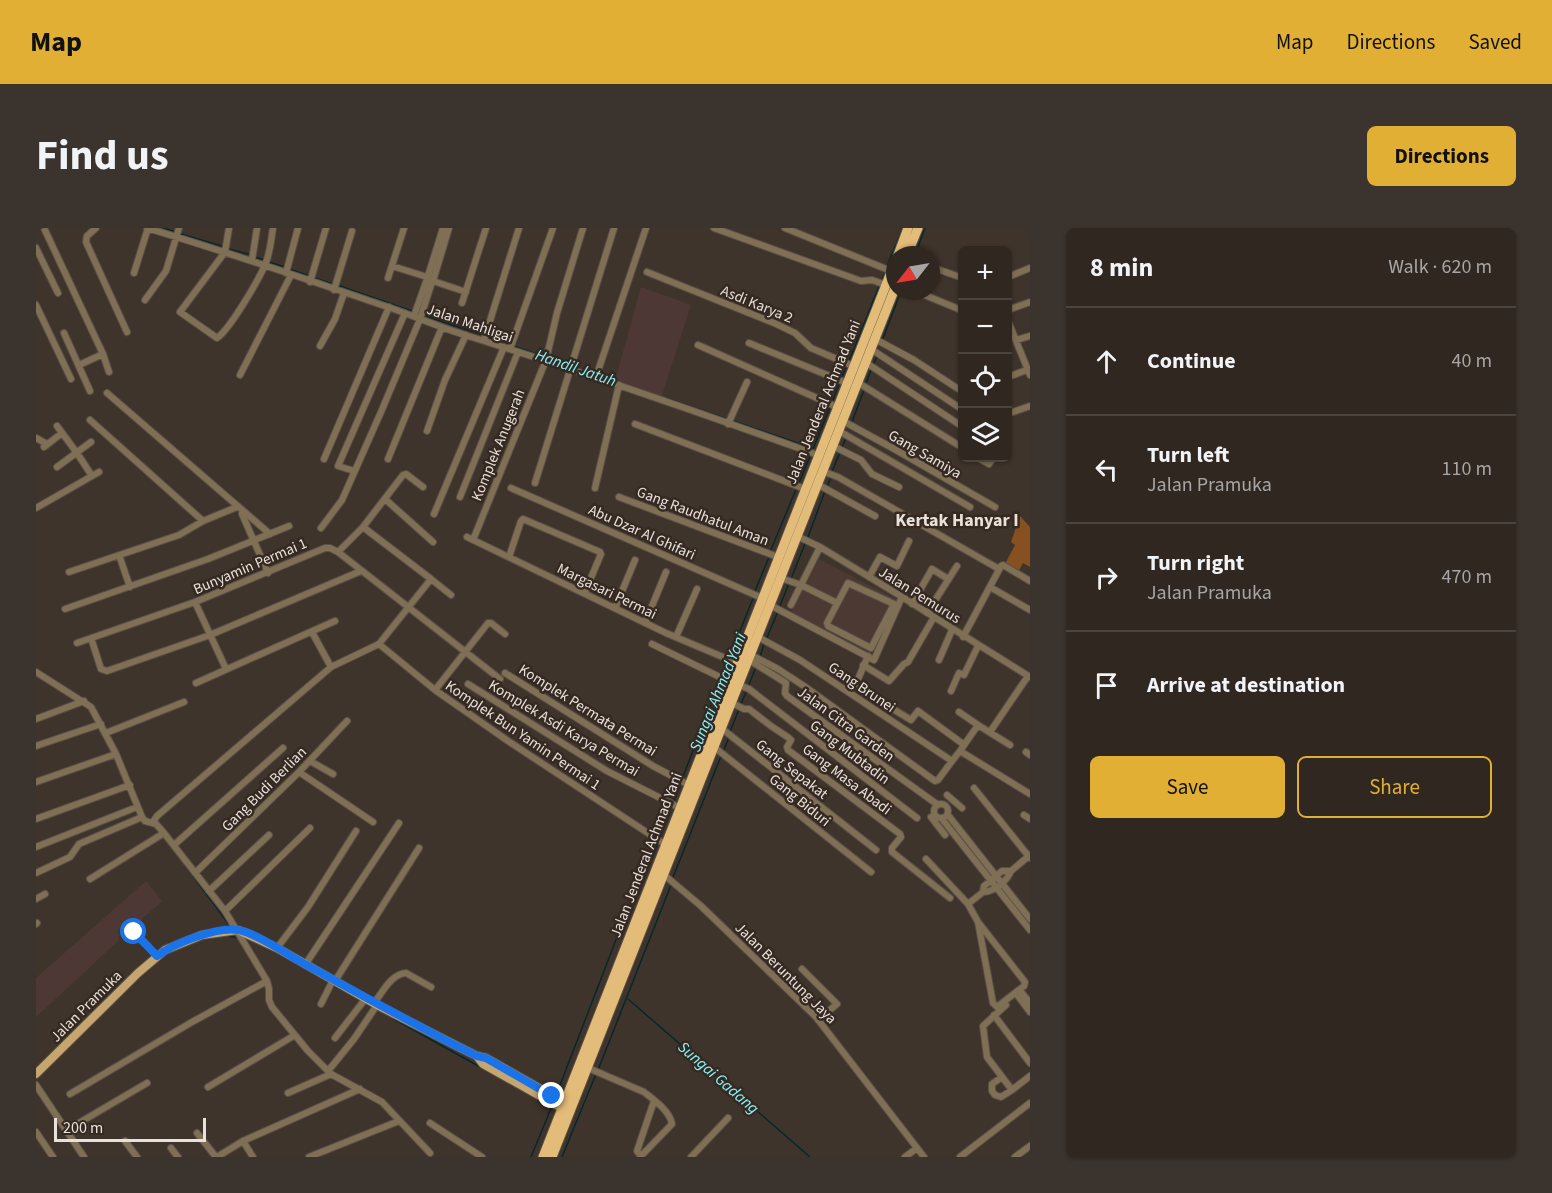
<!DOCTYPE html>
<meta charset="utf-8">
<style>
:root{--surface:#2f2720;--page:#3b332d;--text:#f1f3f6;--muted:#a7a5a5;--line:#4a443e;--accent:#e1af34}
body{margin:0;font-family:"Source Sans 3",sans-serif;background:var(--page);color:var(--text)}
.controls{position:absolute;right:18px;top:18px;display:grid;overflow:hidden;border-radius:9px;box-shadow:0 2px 4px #0004}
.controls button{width:54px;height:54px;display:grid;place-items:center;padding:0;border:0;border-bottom:2px solid var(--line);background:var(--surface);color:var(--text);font:30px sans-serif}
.compass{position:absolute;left:850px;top:18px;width:54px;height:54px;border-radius:50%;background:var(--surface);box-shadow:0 2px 4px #0004;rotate:239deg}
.scale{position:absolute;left:18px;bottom:15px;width:152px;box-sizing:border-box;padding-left:6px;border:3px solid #e9e1db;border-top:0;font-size:16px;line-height:21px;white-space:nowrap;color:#e9e1db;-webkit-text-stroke:4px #352921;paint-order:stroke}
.stop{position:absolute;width:18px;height:18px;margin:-14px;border:4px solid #1a73e8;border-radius:50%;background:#fff}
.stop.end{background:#1a73e8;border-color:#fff;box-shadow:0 2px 6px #0008}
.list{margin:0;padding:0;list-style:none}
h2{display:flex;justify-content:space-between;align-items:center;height:78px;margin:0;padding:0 24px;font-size:26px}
h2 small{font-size:20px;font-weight:400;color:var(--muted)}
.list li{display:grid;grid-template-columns:39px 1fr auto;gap:18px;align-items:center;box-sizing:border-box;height:108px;padding:0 24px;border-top:2px solid var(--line)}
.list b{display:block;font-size:22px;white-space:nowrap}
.list p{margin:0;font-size:20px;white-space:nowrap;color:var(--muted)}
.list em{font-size:20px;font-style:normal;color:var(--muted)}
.actions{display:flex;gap:12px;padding:18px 24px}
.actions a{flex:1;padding:14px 0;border:2px solid var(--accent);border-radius:9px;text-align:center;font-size:21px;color:var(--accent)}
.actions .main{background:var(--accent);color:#111}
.icon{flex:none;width:33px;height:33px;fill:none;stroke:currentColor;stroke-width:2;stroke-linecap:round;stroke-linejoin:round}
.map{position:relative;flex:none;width:994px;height:929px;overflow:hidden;border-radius:9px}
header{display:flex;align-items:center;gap:36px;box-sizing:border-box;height:84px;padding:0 30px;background:var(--accent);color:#111}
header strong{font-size:28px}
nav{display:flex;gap:33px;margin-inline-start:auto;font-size:21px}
.intro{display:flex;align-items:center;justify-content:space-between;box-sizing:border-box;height:144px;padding:0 36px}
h1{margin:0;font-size:42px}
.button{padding:15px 27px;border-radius:9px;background:var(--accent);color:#111;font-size:21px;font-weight:700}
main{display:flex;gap:36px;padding:0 36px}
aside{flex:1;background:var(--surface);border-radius:9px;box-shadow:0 2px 4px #0004}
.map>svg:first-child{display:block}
</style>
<header>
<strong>Map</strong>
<nav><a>Map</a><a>Directions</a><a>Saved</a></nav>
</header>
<div class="intro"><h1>Find us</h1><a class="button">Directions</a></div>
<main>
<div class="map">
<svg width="994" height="929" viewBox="0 0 994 929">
<rect width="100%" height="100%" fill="#3f342b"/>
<path fill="#4c3933" d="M783,331L862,372L834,427L755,385Z"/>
<path fill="#4d3835" d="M605,59L655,77L625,170L579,153Z
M110,653L126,673L94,702L93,700L82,701L83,712L0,789V750Z"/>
<path fill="#865021" d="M984,288L994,299V339L987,335L981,346L968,338L979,317L975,314Z"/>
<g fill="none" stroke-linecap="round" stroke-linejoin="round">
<path stroke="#06282a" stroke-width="1.5" d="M127,0L140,4
M145,6L189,19
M193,21L215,27
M879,27L889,0
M219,29L229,32
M233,34L249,39
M851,38L867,0
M253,41L274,48
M279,50L297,56
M846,52L850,43
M301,57L376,83
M389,88L447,107
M451,109L472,116
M846,113L865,63
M477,118L509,129
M513,130L532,137
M813,133L844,56
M536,138L557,145
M837,138L841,128
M806,149L811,137
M829,158L835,142
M630,170L691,191
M796,174L804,154
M697,193L776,220
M816,194L828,162
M806,219L810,210
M777,221L794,179
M796,244L804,224
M763,255L775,226
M791,259L795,249
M772,309L789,263
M734,324L761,259
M755,351L770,313
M719,363L733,329
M744,378L753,355
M730,412L742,383
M724,429L728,416
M693,430L718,368
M687,447L691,435
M712,459L720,439
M705,476L710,464
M694,504L703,481
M687,524L693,509
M646,551L685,452
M638,573L645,555
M624,609L636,577
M149,637L194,698
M636,652L685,528
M189,707L202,710
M592,771L774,929
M358,791L444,839
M562,842L635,657
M521,865L583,704L603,663L622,614
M495,929L516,878
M526,929L560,846"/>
<defs>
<path id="minor" d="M8,0L67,126L73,144
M60,0L51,8L50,14L91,104
M111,0C192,24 272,52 352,79C378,88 403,99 429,107C548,144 665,185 782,227
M193,0L189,24L144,84L181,110C194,101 222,53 229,37C234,26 235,12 237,0
M678,0L825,53L836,52L850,57
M749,0L855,43
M0,20L22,65
M216,32L221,0
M356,38L391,49
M895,39L927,50
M611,44L738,95L759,105L775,120L817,138
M98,45L112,0
M250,45L262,0
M392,48L407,0
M397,49L392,48L391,52L393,54L397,53L413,0
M972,49L994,40
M352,50L368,0
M397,53L430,64
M274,54L290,0
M298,62L316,3
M879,63L925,82
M109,72L130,43L143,0
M426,75L450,0
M0,77L35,151
M972,82L994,74
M378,88L391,51
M972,93L994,147
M28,105L54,163
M839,111L878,132L927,164
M448,112L483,0
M980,112L994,108
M713,115L813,156
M662,117L801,179
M284,118L299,91L308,65
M474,121L517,0
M835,121L927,182
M829,134L927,199
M43,137L67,126
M204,147L255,47
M560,149L610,0
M972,149L993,141
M821,154L927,220
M71,165L234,306
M977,184L994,178
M54,192L167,293
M807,193L860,222L959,279
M599,196L769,261
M692,196L711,154
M21,198L41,225L56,248
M391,203L409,152L430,107
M803,203L934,279
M0,210L11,216
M797,218L825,232L836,246L863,259
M8,219L26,205
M942,230L953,236L957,230
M288,231L353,79
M352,231L406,99
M21,239L55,214
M318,243L302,238L369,85
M786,243L802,249L963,341
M499,255L578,0
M781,256L839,288
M475,260L726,370
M559,260L583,157
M424,269L482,124
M583,269L742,329
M349,271L397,314
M0,280L63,244
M206,286L232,345
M398,286L468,119
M327,299L395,351L343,416
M285,300L306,272L345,184L384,91L396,54
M761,308L784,319L863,367L994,449
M431,309L630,405L701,435
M437,312L510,132L521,85L547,0
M302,324L327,299L367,247L370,246L387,259
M83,327L94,359
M473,329L485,293L487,291L564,324L565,326L549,364
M33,344L143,307L167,293L201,279
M833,349L844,329L861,338L873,313
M745,350L765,357L801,375
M395,351L415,367
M812,355L858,376L835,420L792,398L791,395Z
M954,359L994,382
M159,374L190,441
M876,376L896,341L912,351
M734,377L838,432L866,369
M755,377L784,319
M579,380L599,332
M29,381L172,331L253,298
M891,385L921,338
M609,395L630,344
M276,404L295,439L343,416L399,462L472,513L630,617
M640,409L661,361
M722,409L764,432L916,533L924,523L994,566
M927,409L965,338L967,337L994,353
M55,410L65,441L71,443L174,407L325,343
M41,415L159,374L289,320H294L302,324L464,451
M616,416L694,454
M715,427L742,441L768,458L899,553L902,552L916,533
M832,428L819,458L875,492L882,483L927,516
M713,432L750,455L749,465L751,468L902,577
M903,432L916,402
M827,437L853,453L868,436L872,434L898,389
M0,444L55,479L80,526L106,589L109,593L120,596L128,605L189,683L231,753L233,761V772L236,779L272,823L295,846L346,874L394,925
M469,445L617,538L653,557
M160,455L299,393
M432,456L571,543L644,580
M703,457L713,461L881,590
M399,462L452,395H455L469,406
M915,463L923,445L928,447L942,418
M696,475L708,481H713L735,498L753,510L755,512L751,519L752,522L864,606L865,609L856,620V624L914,670
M923,484L942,497
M0,491L48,473
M685,500L840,622
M954,504L992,448
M70,505L148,474
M0,518L65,496
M678,519L835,644
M926,520L942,497L974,517
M990,524L994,527
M274,533L297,546
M263,544L337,594
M0,554L80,526
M938,560L994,630
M911,567L926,580
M898 583a7 7 0 1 1 14 0a7 7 0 1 1-14 0Z
M912,587L994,691
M988,587L994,591
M895,589L909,607
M0,591L94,557
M906,591L994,702
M117,594L121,588L295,439
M138,617L247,520
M0,619L101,579
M890,631L932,676L942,694L989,754L988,758L961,779L957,775L942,694
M966,643H975C971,653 958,664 947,664L948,658Z
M975,643L994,627
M0,645L34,629L43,616L106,589
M159,645L263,544L311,493
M627,646L665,678L780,789L888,929
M54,651L128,605
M173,663L233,607
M0,671L9,666
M932,676L947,664
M189,683L274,600
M0,696L1,695
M98,704L121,728
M241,720L272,679L320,603
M269,737L363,595
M766,741L801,776L782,792
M299,753L383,620
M986,765L994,775
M982,768L994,784
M338,775C347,764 355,746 370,745L395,759
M285,776L297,752
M970,777L947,798L951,829L976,862L994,848
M958,787L994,835
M299,810L330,770
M552,840L608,864C618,872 634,883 636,896L607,926L604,927L601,923L618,873
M292,843L318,811L341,777
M966,849L956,856V863L959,867L965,869L976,862
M0,857L48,929
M172,859L259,807
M252,865L295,846
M34,866L156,794L231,753
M394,895L446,929
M31,902L111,855
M0,904L17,929
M161,905L180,929
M89,913L101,929
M207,913L217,929
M135,920L142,929
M181,929L207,913L324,861
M273,929L363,893
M655,929L692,890
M869,929L881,920
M924,929L994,875
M979,929L994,918"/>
<path id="major" d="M441,828L447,836L529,882
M0,846L102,745L129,722L166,707L202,702L241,720L341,777L423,819L441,828L450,830L531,876"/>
<path id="highway" d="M862,27L872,0
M871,27L882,0
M507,929L859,34
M516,929L859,60"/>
</defs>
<use href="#minor" stroke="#5a5047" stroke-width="8"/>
<use href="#major" stroke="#5a5047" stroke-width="10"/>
<use href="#highway" stroke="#5a5047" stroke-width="11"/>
<use href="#minor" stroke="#7f6f55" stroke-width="6"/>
<use href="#major" stroke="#c6a66f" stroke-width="8"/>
<use href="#highway" stroke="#e3bc79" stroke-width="9"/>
</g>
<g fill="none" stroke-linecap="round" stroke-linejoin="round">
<path stroke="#1a73e8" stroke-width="8" d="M98,704L121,728C137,716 181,698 202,702C218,704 251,726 267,735C316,762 365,789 415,815L441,828L450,830L516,868"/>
</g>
<g text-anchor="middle" stroke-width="5" stroke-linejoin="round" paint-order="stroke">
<g font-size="15" fill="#e9e1db" stroke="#352921">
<text transform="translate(721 76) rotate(22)" y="5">Asdi Karya 2</text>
<text transform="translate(434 95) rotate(19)" y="5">Jalan Mahligai</text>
<text transform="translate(787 174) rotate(-68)" y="5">Jalan Jenderal Achmad Yani</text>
<text transform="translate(462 217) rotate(-68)" y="5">Komplek Anugerah</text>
<text transform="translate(889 226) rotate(30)" y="5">Gang Samiya</text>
<text transform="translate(667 288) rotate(21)" y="5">Gang Raudhatul Aman</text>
<text transform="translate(606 304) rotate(24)" y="5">Abu Dzar Al Ghifari</text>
<text transform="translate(214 338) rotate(-23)" y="5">Bunyamin Permai 1</text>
<text transform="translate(571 363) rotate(26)" y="5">Margasari Permai</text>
<text transform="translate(884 367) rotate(32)" y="5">Jalan Pemurus</text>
<text transform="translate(826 459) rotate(34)" y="5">Gang Brunei</text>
<text transform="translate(552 482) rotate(32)" y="5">Komplek Permata Permai</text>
<text transform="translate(810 496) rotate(36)" y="5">Jalan Citra Garden</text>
<text transform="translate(528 500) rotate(31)" y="5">Komplek Asdi Karya Permai</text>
<text transform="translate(487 507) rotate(34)" y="5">Komplek Bun Yamin Permai 1</text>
<text transform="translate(814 524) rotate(37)" y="5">Gang Mubtadin</text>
<text transform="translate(756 541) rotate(38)" y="5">Gang Sepakat</text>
<text transform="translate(811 551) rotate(37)" y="5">Gang Masa Abadi</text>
<text transform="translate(228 561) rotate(-45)" y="5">Gang Budi Berlian</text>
<text transform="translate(764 572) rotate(39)" y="5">Gang Biduri</text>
<text transform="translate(610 627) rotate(-69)" y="5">Jalan Jenderal Achmad Yani</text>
<text transform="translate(750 745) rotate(45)" y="5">Jalan Beruntung Jaya</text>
<text transform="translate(50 778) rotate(-45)" y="5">Jalan Pramuka</text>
</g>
<g font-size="16" font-style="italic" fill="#87f4fa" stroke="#352921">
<text transform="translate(540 139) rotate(19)" y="6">Handil Jatuh</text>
<text transform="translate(681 464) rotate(-68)" y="6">Sungai Ahmad Yani</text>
<text transform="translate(683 849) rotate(41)" y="6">Sungai Gadang</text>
</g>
<g font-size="18" font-weight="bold" fill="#e9e1db" stroke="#352921">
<text x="921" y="298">Kertak Hanyar I</text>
</g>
</g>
</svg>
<div class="controls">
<button>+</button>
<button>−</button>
<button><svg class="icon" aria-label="locate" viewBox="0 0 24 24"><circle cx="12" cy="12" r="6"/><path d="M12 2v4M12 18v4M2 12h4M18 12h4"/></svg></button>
<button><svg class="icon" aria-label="layers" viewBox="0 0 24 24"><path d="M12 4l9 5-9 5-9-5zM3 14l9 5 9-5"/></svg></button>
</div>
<svg class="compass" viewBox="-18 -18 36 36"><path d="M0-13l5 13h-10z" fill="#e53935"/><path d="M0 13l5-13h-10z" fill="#a7a5a5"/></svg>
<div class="scale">200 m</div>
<div class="stop" style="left:98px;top:704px"></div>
<div class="stop end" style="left:516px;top:868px"></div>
</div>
<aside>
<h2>8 min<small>Walk · 620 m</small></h2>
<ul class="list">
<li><svg class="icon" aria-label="ahead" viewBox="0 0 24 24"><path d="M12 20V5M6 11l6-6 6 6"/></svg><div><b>Continue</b></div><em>40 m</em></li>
<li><svg class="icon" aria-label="left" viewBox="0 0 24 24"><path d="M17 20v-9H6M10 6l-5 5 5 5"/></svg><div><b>Turn left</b><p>Jalan Pramuka</p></div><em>110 m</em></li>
<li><svg class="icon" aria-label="right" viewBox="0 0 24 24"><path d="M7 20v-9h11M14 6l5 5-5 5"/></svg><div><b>Turn right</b><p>Jalan Pramuka</p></div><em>470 m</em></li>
<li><svg class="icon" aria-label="arrive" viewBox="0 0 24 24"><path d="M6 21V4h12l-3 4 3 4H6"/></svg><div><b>Arrive at destination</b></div></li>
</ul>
<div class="actions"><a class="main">Save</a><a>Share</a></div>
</aside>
</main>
